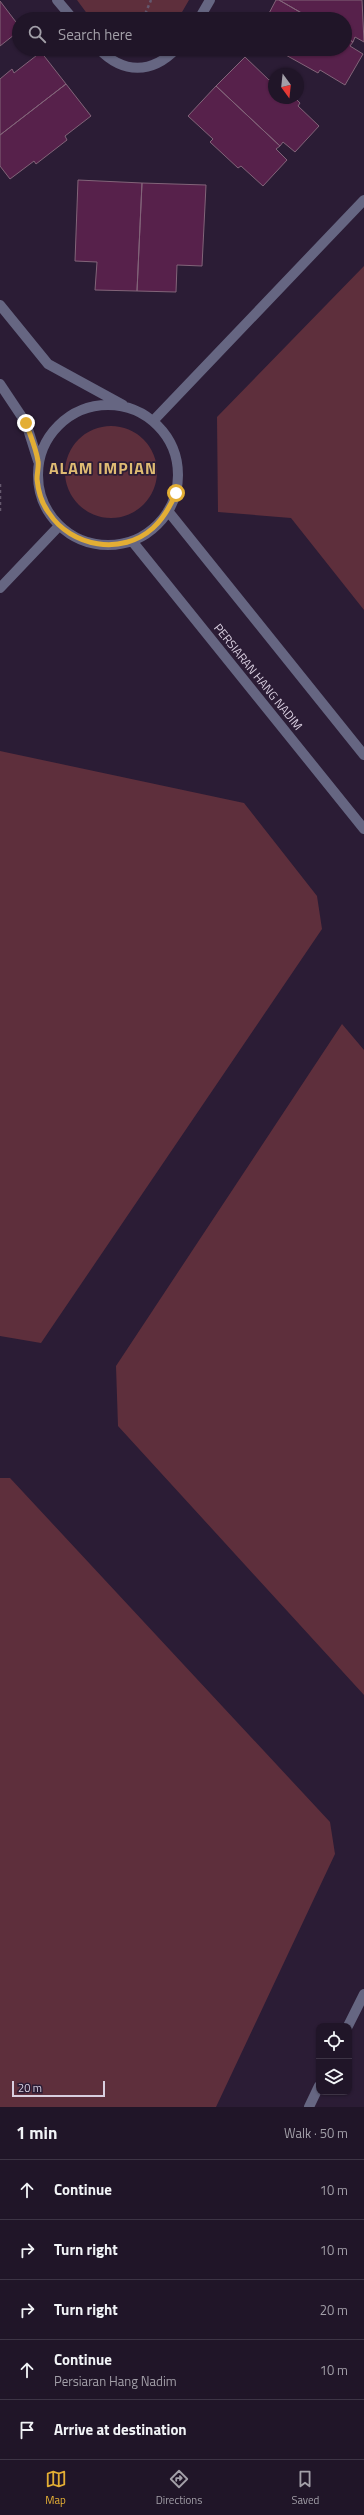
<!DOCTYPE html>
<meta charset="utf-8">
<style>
:root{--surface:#201528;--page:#2d2234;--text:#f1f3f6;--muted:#a29fa8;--line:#3d3445;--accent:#e3ae34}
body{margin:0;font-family:"Titillium Web",sans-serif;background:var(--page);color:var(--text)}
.controls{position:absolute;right:12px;bottom:12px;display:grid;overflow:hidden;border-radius:8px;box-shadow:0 1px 3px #0004}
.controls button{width:36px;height:36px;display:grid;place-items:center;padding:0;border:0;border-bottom:1px solid var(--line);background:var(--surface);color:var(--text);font:20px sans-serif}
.compass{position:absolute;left:268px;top:68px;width:36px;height:36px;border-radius:50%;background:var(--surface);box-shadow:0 1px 3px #0004;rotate:165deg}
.scale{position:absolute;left:12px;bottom:10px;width:93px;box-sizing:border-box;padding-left:4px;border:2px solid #d9cfe0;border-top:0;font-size:11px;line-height:14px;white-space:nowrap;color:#d9cfe0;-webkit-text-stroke:3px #2b1c35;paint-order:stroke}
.stop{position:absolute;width:12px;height:12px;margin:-9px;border:3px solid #e3ae34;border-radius:50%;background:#fff}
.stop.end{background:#e3ae34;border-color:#fff;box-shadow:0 1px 4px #0008}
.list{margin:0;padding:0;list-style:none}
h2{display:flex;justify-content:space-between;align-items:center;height:52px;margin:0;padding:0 16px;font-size:17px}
h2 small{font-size:13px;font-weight:400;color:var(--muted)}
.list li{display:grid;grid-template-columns:26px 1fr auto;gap:12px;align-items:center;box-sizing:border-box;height:60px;padding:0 16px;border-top:1px solid var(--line)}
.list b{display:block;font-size:15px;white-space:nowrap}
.list p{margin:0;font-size:13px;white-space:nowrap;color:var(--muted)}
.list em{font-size:13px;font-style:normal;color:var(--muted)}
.icon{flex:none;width:22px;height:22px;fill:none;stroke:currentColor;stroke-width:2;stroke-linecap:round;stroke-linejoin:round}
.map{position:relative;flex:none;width:364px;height:2107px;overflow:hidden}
.search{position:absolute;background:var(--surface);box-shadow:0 1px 3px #0004;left:12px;right:12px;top:12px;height:44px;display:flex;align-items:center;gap:10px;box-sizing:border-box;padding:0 14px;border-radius:22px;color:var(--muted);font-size:15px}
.sheet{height:352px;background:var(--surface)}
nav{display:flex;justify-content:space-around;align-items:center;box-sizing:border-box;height:56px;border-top:1px solid var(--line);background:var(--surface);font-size:11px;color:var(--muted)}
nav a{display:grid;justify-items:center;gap:2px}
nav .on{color:var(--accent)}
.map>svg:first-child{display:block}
</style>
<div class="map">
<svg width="364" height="2107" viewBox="0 0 364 2107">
<rect width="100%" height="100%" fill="#2b1c35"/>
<path fill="#5e2f3c" d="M77,0H189L178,19H91Z
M364,266V610L291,518L218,512L217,417Z
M65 472a46 46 0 1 1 92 0a46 46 0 1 1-92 0Z
M0,751L244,803L317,896L322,929L41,1343L0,1336Z
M342,1024L364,1050V1695L118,1426L116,1366Z
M0,1478H10L330,1822L335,1854L216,2107H0Z"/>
<path fill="#57214b" stroke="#826479" d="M276,0H279L312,19H266Z
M279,0H362L364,42L355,37L353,42L345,37V19H312Z
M0,1L19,26V31L0,46Z
M345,37L353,42L350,46L363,54L345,85L320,70L318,73L284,54L286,51L283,49H345Z
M41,52L66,84L0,135V79L12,69L14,73Z
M245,57L269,80L272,77L274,79V98H295L300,103L298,106L319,126L295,152L283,142L280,146L216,86Z
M66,84L91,116L65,136L67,140L36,164L34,161L10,179L0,166V135Z
M216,86L280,146L276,149L287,160L263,186L241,166L238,168L210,142L213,139L188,116Z
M78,180L142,183L137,291L95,290L97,262L75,261Z
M142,183L206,185L202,266L177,265L176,292L137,291Z"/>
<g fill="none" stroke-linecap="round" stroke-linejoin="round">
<path stroke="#65586e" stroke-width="2.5" stroke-dasharray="3 3" stroke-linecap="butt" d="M143,19L151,0
M0,484V512"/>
<path stroke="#666682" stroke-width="10" d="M57,0L73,19
M199,19L210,0
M99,49C123,74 152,74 176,49
M0,305L48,364L123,405
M0,384L26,423L38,461
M38 475a70 70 0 1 1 140 0a70 70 0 1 1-140 0Z
M153,421L364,200
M168,511L364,755
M132,541L364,829
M0,588L59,526
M348,2026L364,1994
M309,2107L319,2086"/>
</g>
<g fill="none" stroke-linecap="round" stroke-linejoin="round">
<path stroke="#e3ae34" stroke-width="5" d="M26,423C30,435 36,448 38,461C39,466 37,473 37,479C38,490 42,504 49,513C71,547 122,556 153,528C164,518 170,507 176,493"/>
</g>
<g text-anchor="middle" stroke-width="3.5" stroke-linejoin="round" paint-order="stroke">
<g font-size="12" fill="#d9cfe0" stroke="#2b1c35">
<text transform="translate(258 677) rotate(51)" y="4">PERSIARAN HANG NADIM</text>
</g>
<g font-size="16" font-weight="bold" letter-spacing="1" fill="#dfbb73" stroke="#2b1c35">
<text x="103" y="474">ALAM IMPIAN</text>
</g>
</g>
</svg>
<div class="controls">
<button><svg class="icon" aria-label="locate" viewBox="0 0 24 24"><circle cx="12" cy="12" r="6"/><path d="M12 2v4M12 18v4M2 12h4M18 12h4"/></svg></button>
<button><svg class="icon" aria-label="layers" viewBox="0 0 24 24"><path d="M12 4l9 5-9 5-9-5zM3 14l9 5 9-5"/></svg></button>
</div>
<svg class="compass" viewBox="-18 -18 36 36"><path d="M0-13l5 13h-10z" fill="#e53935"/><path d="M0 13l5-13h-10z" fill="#a29fa8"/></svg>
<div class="scale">20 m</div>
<div class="stop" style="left:176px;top:493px"></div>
<div class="stop end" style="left:26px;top:423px"></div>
<div class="search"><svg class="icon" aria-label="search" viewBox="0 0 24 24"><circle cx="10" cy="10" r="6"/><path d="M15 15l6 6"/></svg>Search here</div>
</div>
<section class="sheet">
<h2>1 min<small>Walk · 50 m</small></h2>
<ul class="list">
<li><svg class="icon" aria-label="ahead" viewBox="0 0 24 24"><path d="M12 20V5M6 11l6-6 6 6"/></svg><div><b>Continue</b></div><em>10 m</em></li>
<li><svg class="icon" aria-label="right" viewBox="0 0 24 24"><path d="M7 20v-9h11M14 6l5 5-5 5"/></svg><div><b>Turn right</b></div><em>10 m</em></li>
<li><svg class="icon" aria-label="right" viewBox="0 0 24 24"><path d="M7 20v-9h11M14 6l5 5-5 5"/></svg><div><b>Turn right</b></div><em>20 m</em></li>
<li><svg class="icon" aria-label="ahead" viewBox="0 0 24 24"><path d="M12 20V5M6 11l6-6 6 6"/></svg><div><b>Continue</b><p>Persiaran Hang Nadim</p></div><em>10 m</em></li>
<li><svg class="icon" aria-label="arrive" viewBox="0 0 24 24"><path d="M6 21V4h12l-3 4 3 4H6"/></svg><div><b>Arrive at destination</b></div></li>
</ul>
</section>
<nav>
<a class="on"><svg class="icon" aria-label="map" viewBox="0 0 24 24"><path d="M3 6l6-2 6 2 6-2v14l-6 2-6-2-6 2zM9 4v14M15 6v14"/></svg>Map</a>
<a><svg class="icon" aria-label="directions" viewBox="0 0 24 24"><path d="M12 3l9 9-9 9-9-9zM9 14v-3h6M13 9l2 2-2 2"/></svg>Directions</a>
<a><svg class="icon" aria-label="saved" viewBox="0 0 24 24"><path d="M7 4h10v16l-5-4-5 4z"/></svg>Saved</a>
</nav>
